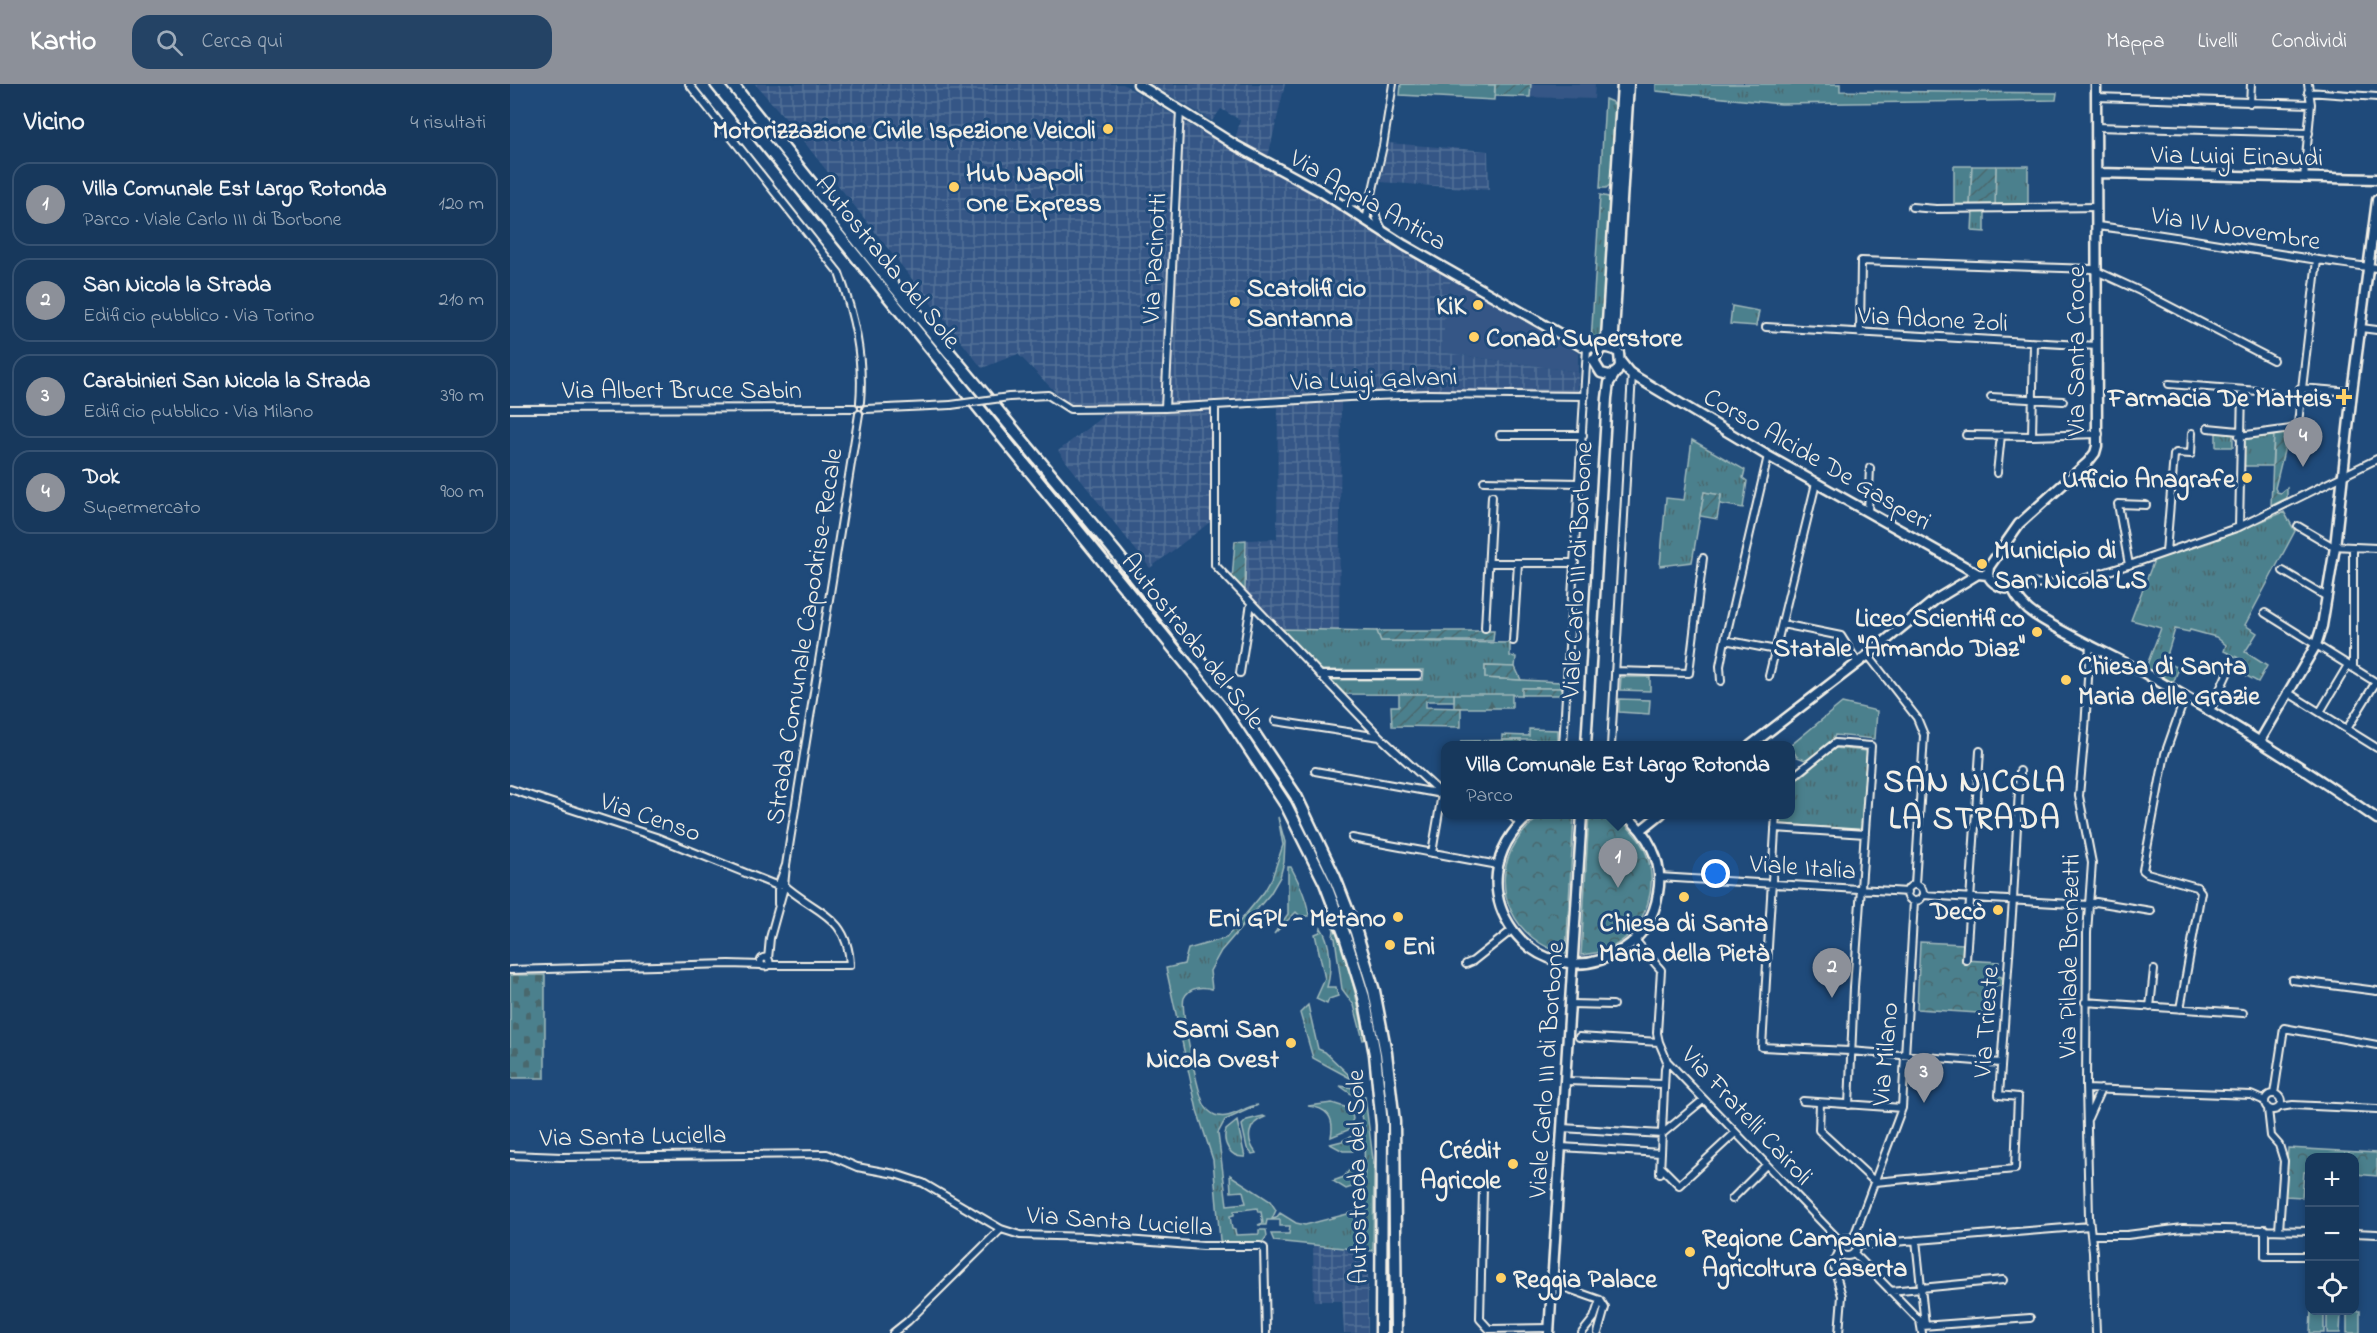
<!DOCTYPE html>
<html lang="it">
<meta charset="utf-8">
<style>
:root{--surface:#17385c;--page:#244365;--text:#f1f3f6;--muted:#9eacbb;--line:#365272;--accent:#8c9099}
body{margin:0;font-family:"Indie Flower",sans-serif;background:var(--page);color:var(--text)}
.controls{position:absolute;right:18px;bottom:18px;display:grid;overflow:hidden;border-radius:12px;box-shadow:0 3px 9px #0003}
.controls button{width:54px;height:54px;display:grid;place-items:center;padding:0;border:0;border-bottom:2px solid var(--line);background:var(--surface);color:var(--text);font:30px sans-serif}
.you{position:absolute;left:1206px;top:790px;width:21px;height:21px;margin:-15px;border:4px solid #fff;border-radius:50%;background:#1a73e8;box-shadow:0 0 0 9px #1a73e833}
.badge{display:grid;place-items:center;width:39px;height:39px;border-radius:50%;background:var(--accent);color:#fff;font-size:20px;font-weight:700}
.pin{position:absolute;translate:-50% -50px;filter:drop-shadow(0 2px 3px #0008)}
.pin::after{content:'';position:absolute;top:32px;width:21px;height:18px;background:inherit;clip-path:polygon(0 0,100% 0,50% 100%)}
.popup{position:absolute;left:931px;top:657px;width:354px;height:78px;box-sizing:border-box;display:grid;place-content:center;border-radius:12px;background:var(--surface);filter:drop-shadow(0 2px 4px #0005);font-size:20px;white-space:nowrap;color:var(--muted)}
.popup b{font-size:22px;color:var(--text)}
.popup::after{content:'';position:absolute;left:50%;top:100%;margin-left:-12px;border:12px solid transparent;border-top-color:var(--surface)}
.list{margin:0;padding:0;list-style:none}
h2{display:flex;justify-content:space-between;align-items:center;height:78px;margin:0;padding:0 24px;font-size:26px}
h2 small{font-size:20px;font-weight:400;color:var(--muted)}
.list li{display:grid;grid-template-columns:39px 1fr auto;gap:18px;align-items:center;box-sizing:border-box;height:84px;margin:0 12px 12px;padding:0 12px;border:2px solid var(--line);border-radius:18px}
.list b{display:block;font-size:22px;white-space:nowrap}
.list p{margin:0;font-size:20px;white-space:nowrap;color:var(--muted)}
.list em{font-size:20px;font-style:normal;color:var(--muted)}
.icon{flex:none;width:33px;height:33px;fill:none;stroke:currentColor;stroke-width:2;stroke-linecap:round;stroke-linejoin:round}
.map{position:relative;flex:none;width:1867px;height:1249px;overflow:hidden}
header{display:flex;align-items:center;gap:36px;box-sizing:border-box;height:84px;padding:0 30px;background:var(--accent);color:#fff}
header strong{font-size:28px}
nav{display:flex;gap:33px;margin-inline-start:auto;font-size:21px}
.search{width:420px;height:54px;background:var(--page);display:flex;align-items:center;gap:15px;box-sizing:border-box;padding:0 21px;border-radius:18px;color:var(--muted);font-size:22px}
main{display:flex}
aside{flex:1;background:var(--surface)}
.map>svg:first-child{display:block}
</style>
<header>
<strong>Kartio</strong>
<div class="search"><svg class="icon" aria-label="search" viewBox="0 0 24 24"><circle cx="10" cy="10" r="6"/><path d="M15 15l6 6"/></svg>Cerca qui</div>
<nav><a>Mappa</a><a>Livelli</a><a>Condividi</a></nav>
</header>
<main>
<aside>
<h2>Vicino<small>4 risultati</small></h2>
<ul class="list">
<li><span class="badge">1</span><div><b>Villa Comunale Est Largo Rotonda</b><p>Parco · Viale Carlo III di Borbone</p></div><em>120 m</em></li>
<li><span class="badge">2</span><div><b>San Nicola la Strada</b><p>Edificio pubblico · Via Torino</p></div><em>210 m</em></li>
<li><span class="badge">3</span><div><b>Carabinieri San Nicola la Strada</b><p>Edificio pubblico · Via Milano</p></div><em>390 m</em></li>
<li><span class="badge">4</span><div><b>Dok</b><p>Supermercato</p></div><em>900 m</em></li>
</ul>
</aside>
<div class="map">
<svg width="1867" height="1249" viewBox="0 0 1867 1249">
<defs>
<pattern id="industrial-grid" width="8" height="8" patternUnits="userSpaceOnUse" patternTransform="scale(1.5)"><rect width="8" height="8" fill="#355786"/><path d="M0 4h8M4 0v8" fill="none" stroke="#537097"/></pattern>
<pattern id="grass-tufts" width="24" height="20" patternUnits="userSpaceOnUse" patternTransform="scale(1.5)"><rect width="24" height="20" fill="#4b808d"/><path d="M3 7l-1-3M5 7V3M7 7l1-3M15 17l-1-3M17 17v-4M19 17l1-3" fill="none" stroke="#4a676d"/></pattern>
<pattern id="forest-firs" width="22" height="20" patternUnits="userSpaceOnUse" patternTransform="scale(1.5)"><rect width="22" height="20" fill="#4b808d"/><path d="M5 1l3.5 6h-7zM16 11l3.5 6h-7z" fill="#4a676d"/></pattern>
<pattern id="cemetery-stones" width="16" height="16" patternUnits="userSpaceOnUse" patternTransform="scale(1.5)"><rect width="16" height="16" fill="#4b808d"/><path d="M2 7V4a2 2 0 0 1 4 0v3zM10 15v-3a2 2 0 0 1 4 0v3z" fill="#4a676d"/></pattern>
<pattern id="park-crowns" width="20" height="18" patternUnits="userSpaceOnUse" patternTransform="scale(1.5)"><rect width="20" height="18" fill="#4b808d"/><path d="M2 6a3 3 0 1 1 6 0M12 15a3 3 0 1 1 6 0" fill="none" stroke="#4a676d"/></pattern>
<pattern id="garden-furrows" width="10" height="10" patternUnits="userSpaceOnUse" patternTransform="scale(1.5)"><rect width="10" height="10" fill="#4b808d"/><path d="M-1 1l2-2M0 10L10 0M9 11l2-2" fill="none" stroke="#4a676d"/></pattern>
</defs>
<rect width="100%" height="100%" fill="#1f4a7a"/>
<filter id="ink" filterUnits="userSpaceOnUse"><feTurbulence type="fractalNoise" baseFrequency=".0167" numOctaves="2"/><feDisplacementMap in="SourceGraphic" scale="12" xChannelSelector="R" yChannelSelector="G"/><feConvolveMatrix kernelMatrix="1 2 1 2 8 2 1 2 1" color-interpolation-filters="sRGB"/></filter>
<g filter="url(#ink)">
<path fill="#355786" d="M972,0H1085L1084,15L985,12V1Z
M941,194L1068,269V288L930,268Z"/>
<path fill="url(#industrial-grid)" d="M245,0H613L686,45L814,115L941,194L931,268L1068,288V307H837L709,316L708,432L640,484L548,367L593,332L592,329L560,328L552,315L508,270L472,284L276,35Z
M641,0H775L758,73L726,53L730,36L711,25L702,37Z
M878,59L978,67L979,106L871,98Z
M831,316L829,546L771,544L735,509L736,456L767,455L768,319Z
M803,1162L858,1168V1249H834L832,1217H804Z"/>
<path fill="url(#grass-tufts)" stroke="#a0b8ba" stroke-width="1.5" d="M1146,0H1330V7L1547,9L1546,16L1271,20L1146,7Z
M1095,15L1102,18L1107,23L1103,98L1096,104H1090Z
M1444,82H1462L1460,123H1444Z
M1486,82H1518V122L1485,123Z
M1090,111L1098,113L1101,119L1093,252L1090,258L1081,259Z
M1475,126V148L1462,147L1463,127Z
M1222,222L1249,227L1246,242L1220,240Z
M1706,348L1723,350V363H1706Z
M1764,352L1762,382H1733V355Z
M1182,356L1235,386L1233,394L1237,397L1233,424L1210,420L1211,411L1194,408L1182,478L1150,482L1156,414L1174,416Z
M1774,428L1785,447L1735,541L1747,549L1735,568L1757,582L1748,598L1729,588L1735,577L1714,567L1716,561L1706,553L1680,546L1679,548L1665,545L1655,578L1669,584L1662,602L1635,586L1651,544L1621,536L1644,476L1701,458Z
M771,545L867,547L871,557L1000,559V572L1006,573L1005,583L975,582V594L1051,598V604H1013L1012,611L832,610L819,596H913L914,586H810Z
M1332,619L1367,627L1365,655L1325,651L1322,658L1298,677L1287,673L1280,662Z
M1019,645L1048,646V656H992V651L1019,652Z
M1325,664L1357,667L1351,746L1270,740L1269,731L1280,730L1281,701Z
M768,733L775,758L774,778L770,793L760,810L711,867L700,887L702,905C692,902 679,903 674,914C670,924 688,1011 695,1022C697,1026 701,1029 705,1031C720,1037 734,1022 748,1021L715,1036L708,1049L717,1121L736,1119L733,1107L721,1108L720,1091L760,1117L766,1126L762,1135L766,1134L770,1129L786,1139L795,1141L849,1127L853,1124L855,1116L854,1044L850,1027L844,1012L830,1002L844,1004L855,1013L864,1083L863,1167L764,1157L761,1150H779L780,1142H770V1136H757L756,1141H748L753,1139L751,1128H748L747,1124L724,1127V1131L720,1132L722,1145L725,1146L726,1151L749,1150V1146H756L757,1152L752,1159H712L710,1156L703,1076L687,1026L656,884L674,880L678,865L716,854L754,808L762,794L773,761Z
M778,783H781C789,798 797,815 799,832H790L786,828L764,850L778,830Z
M815,823C836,863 846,910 855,955L853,956L844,921L832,905L825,854L823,853L824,846Z
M811,844C821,857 822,887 817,903H826L828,912L819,915L817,920L806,915L815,895L805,850L810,848Z
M798,921L808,965L815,968L841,993L840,994L803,974L790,929Z
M822,1019L841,1025L843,1035L838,1046L821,1053C825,1033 817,1024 798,1022Z
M753,1032L755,1033C738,1039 735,1055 746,1069L742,1070L737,1064L732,1041L737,1036Z
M727,1037L735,1073C720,1074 712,1059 716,1046Z
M846,1050L847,1062L843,1067H833L820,1060L832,1057Z
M847,1076L848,1094L845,1102L836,1105L823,1097L834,1093Z"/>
<path fill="url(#forest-firs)" stroke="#a0b8ba" stroke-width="1.5" d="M944,610H1002V624H944Z"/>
<path fill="url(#cemetery-stones)" stroke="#a0b8ba" stroke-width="1.5" d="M0,891H35V994H0Z"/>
<path fill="url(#park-crowns)" stroke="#a0b8ba" stroke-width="1.5" d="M1037,730L1064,731L1056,870C1005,858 977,803 1006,758C1013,747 1024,735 1037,730Z
M1079,730C1085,730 1095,729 1102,731C1112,735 1122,747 1129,756C1155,794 1138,850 1094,867C1087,869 1078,870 1071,871Z
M1410,858L1454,860V876L1489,878L1485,891L1492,893V902H1484L1483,930L1407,925Z
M1778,1064L1867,1069V1092L1845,1090L1844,1074H1800L1799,1088H1794L1792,1113L1775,1112Z"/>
<path fill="url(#garden-furrows)" stroke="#a0b8ba" stroke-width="1.5" d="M972,0H1021L1020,13L985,12V1Z
M1462,82H1486L1485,123H1460Z
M1764,350H1775L1774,367L1765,404L1767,408L1771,409L1777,404V414L1761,422Z
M1194,408L1211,411L1207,435L1190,432Z
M736,456L735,509L722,496L725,457Z
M867,547H984L983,557H871Z
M975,582L1005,583L1011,596L975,594Z
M1012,604H1051V611H1012Z
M889,610H944V617H916V623L951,624V643L882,642L881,622H889Z
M1011,656V661H950L951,657Z"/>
<path fill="#4b808d" stroke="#a0b8ba" stroke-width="1.5" d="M891,0L985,1L984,16L890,11Z
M1111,593H1140V607L1110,606Z
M1109,615L1140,616L1139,630L1109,628Z
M1801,1227H1814V1249H1800Z
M1817,1227H1831L1830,1249H1817Z
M1837,1227H1850V1249H1837Z"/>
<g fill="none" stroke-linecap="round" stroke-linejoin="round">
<defs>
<path id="street" d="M179,0L329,189C344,231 354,273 350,318
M1798,8L1867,13
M1586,13L1801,20
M1740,19L1741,0
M1586,43L1799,49
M1794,94L1801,20L1798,0
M862,115L867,135L872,145
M832,120L850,119L861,111
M1402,123L1426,125L1587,123
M856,136L873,62L883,0
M1587,142C1681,153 1773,173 1867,184
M1256,243L1587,262
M1851,244L1867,246
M1350,249L1351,177L1582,185L1630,207L1763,276
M1659,300L1761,308
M1790,304L1842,308
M499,313L538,311L560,325L655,324L839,313L919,310L1075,312
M1481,313L1553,317
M705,321V481L870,653L932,710L922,769
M655,324L670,26
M0,325L344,324
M356,325L441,321
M1698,344L1729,347
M990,351H1073
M1456,351L1522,352L1589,350
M1522,352L1524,259
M1729,352L1781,345L1788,339L1807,176
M1487,389L1491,351
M974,397L1070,399
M1358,428L1360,384
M1788,442L1822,462L1867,464
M1729,443L1732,306
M1843,464V584
M1656,468L1664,371L1666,369L1681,370L1682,349
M979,479H1065
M1619,481L1608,420L1636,421
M1773,487L1817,513
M1502,504L1506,500L1560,499L1625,479L1729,443L1867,375
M1755,529L1867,599
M1272,540L1331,552L1348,579
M975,544L982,412
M1215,556L1266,566
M1003,557L1008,479
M1580,560L1575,646L1569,712L1582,779L1577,849L1576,1002L1579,1134L1583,1168L1586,1249
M1358,571L1407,634L1414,651L1405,801
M1105,587L1179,589L1193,474
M730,589L741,519
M810,591H908
M1259,592L1306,399
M1211,597L1210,582L1215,556L1258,372
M1777,608L1867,664
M1700,627L1718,588
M1810,628L1838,581
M765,637L870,653
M1837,645L1866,598
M1053,662L1077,264
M1101,662L1122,290
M805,687L932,710
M1280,695L1325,659L1361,662L1344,903L1339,1021
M0,705L146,753L268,802L273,800C304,829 338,830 340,881H258
M1000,730L1010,740
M1266,730L1252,963L1340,967L1491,979
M1265,744L1355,750
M842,754L988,781
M1149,793L1398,808
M269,800L276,781L349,330
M1397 809a8 8 0 1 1 16 0a8 8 0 1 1-16 0Z
M274,802L276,782
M268,806V820
M1413,811L1579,821L1586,818L1641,827
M1125,856L1151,886L1147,949L1149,958L1157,977L1330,1157
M250.5 878a4.5 4.5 0 1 1 9 0a4.5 4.5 0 1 1-9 0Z
M258,875L260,854L273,807
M1456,876L1470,667
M956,880L963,877L1002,846
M0,886L219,880L251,881
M1782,896L1867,907
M1575,918L1733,929
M1060,920L1103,921
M1640,923L1644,886
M1670,925L1691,808L1687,803L1637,789L1633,786L1655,670L1675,613
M1069,953L1149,958
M1056,997L1154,1000
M1576,1005L1741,1011L1755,1017
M1755 1018a8 8 0 1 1 16 0a8 8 0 1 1-16 0Z
M1764,1010L1774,944L1867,961
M1293,1017L1392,1024
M1310,1019L1309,1046L1365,1098L1505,1085L1508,1013L1489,1011L1503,816L1510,687
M1770,1023L1783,1021L1867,1025
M1758,1025L1761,1052L1769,1061L1774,1077L1769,1146
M1578,1034L1591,1005
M1052,1044L1152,1050L1193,1016
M1051,1063L1151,1069
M0,1071L52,1073L317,1070L347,1083L385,1090L413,1099L491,1145L510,1151L578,1153L693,1162H750L754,1164L756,1249
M1151,1083L1169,1101L1225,1049
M1150,1089L1155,984L1157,977
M973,1103L970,1235L979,1245L1039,1244
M1222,1115L1256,1081
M1755,1145V1172H1800
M1844,1149L1867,1150
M1581,1151H1617L1673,1144L1800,1147
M1328 1163a9 9 0 1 1 18 0a9 9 0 1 1-18 0Z
M1343,1155L1392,1024L1404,817
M1406,1156L1415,1241
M1347,1161L1580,1142
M1344,1169L1410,1237L1412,1249
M1042,1199L1090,1216
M1380,1207L1493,1196
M1412,1242L1520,1234
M383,1249L398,1237L491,1145
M1072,1249L1084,1234L1090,1216
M1088,1249L1095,1224L1090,1216
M1329,1249L1332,1212L1323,1180L1329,1168"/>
<path id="secondary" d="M628,0L725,61L810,107L894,161L1071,262C1084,266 1099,260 1109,269L1110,282L1099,299L1097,314L1076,662
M1587,89L1867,95
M1106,267L1104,249L1119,0
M1083,276L1091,289L1099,291L1107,288
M1111,278L1119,288L1126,293L1258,372L1468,490L1478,491
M1085,279C1085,269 1094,264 1096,254L1112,0
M1478,491L1479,483L1509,440L1578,378L1585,369L1587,362L1586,0
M1478,491C1481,499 1493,506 1502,504C1508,516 1514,524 1525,531C1561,554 1602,571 1638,591C1717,636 1793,683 1867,735
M1750,657L1806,561L1812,542L1825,463L1842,308L1867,116
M1240,662L1358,571L1425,516L1468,490
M1021,730C935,802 1027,921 1113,865C1132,853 1145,832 1148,809C1154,778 1138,749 1114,730
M1131,746L1151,730
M1039,1249L1072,730"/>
<path id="highway" d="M206,0L713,625L776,721L815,799L835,852L854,913L865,970L872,1041L871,1249
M222,0L384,202L607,470L729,627L786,712L825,794L846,848L864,907L876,969L884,1038L886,1249"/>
</defs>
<use href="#street" stroke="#f4f1e8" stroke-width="10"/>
<use href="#secondary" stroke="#f4f1e8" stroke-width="13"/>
<use href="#highway" stroke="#f4f1e8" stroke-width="15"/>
<use href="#street" stroke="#1f4a7a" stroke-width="6"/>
<use href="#secondary" stroke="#1f4a7a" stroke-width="8"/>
<use href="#highway" stroke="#1f4a7a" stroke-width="10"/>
<defs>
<path id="street-bridge" d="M441,321L499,313"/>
</defs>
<use href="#street-bridge" stroke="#f4f1e8" stroke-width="10" stroke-linecap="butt"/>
<use href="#street-bridge" stroke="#1f4a7a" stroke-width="6"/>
</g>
</g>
<g fill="#ffd166" stroke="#1f4a7a" stroke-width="2">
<circle cx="598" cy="45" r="6"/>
<circle cx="444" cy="103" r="6"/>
<circle cx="725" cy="218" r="6"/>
<circle cx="968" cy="221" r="6"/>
<circle cx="964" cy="253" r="6"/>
<path d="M1831 304h6v6h6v6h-6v6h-6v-6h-6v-6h6z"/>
<circle cx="1737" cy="394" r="6"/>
<circle cx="1472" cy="480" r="6"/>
<circle cx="1527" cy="548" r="6"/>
<circle cx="1556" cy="596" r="6"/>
<circle cx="1174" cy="813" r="6"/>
<circle cx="1488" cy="826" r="6"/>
<circle cx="888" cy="833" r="6"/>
<circle cx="880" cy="861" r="6"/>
<circle cx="781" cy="959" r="6"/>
<circle cx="1003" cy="1080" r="6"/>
<circle cx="1180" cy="1168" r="6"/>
<circle cx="991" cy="1194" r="6"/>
</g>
<g text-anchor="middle" stroke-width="6" stroke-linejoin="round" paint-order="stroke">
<g font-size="26" font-weight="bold" fill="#f4f1e8" stroke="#1f4a7a" text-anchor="end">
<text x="586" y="54">Motorizzazione Civile Ispezione Veicoli</text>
<text x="456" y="97" text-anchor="start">Hub Napoli<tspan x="456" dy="30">One Express</tspan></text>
<text x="737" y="212" text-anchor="start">Scatolificio<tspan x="737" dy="30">Santanna</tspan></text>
<text x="956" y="230">KiK</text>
<text x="976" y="262" text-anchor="start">Conad Superstore</text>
<text x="1822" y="322">Farmacia De Matteis</text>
<text x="1725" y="403">Ufficio Anagrafe</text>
<text x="1484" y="474" text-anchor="start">Municipio di<tspan x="1484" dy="30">San Nicola L.S</tspan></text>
<text x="1515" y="542">Liceo Scientifico<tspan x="1515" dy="30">Statale "Armando Diaz"</tspan></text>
<text x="1568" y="590" text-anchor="start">Chiesa di Santa<tspan x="1568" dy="30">Maria delle Grazie</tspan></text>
<text x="1476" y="835">Decò</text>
<text x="876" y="842">Eni GPL - Metano</text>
<text x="1174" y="847" text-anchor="middle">Chiesa di Santa<tspan x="1174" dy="30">Maria della Pietà</tspan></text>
<text x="892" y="870" text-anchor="start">Eni</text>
<text x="769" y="953">Sarni San<tspan x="769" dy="30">Nicola Ovest</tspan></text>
<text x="991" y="1074">Crédit<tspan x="991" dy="30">Agricole</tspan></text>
<text x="1192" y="1162" text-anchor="start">Regione Campania<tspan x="1192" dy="30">Agricoltura Caserta</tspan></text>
<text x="1003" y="1203" text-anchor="start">Reggia Palace</text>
</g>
<g font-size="26" fill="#f4f1e8" stroke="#1f4a7a">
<text transform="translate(1727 71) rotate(1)" y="9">Via Luigi Einaudi</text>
<text transform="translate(859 115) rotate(30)" y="9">Via Appia Antica</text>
<text transform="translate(1726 143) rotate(9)" y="9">Via IV Novembre</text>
<text transform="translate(643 174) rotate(-87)" y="9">Via Pacinotti</text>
<text transform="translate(379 177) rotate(51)" y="9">Autostrada del Sole</text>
<text transform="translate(1423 234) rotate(3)" y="9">Via Adone Zoli</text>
<text transform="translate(1565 267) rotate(-90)" y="9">Via Santa Croce</text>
<text transform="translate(864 294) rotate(-2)" y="9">Via Luigi Galvani</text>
<text x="172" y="314">Via Albert Bruce Sabin</text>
<text transform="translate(1308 374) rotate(30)" y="9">Corso Alcide De Gasperi</text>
<text transform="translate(1066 486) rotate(-87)" y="9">Viale Carlo III di Borbone</text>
<text transform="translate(293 552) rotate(-81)" y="9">Strada Comunale Capodrise-Recale</text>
<text transform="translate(684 556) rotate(52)" y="9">Autostrada del Sole</text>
<text transform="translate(141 732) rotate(19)" y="9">Via Censo</text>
<text transform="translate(1293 782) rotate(4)" y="9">Viale Italia</text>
<text transform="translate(1558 872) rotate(-89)" y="9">Via Pilade Bronzetti</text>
<text transform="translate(1475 938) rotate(-86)" y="9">Via Trieste</text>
<text transform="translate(1374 970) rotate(-85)" y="9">Via Milano</text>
<text transform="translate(1035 986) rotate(-86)" y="9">Viale Carlo III di Borbone</text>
<text transform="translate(1238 1031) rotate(47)" y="9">Via Fratelli Cairoli</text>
<text transform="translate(123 1051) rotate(-1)" y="9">Via Santa Luciella</text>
<text transform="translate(846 1093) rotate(-91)" y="9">Autostrada del Sole</text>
<text transform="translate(610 1136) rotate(4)" y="9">Via Santa Luciella</text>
</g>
<g font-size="32" font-weight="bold" letter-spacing="1.5" fill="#f4f1e8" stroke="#1f4a7a">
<text x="1465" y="707">SAN NICOLA<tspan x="1465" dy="37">LA STRADA</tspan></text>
</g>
</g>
</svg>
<div class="controls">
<button>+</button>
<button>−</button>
<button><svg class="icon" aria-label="locate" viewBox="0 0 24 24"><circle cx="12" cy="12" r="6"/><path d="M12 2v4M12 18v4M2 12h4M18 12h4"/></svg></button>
</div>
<div class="you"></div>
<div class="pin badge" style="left:1108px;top:804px">1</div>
<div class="popup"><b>Villa Comunale Est Largo Rotonda</b>Parco</div>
<div class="pin badge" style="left:1322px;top:914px">2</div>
<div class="pin badge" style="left:1414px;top:1019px">3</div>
<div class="pin badge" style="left:1793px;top:383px">4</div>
</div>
</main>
